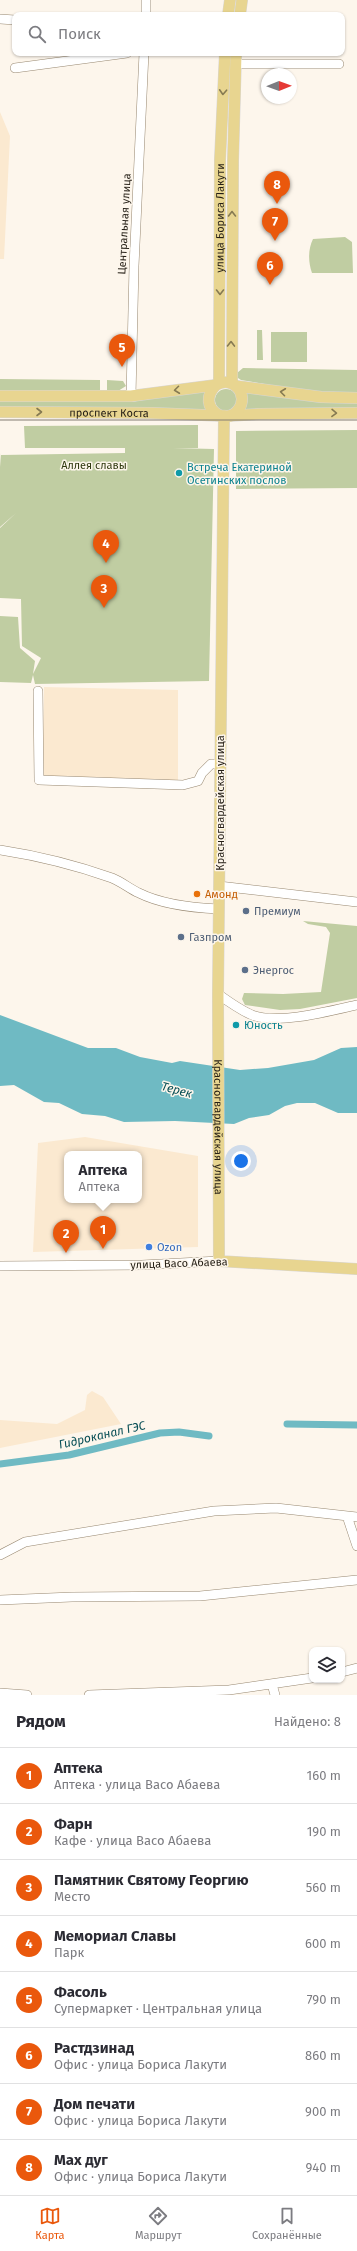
<!DOCTYPE html>
<html lang="ru">
<meta charset="utf-8">
<style>
:root{--surface:#fff;--page:#f7f7f7;--text:#2b2b33;--muted:#7c7c81;--line:#e1e1e2;--accent:#ea580c}
body{margin:0;font-family:"Fira Sans",sans-serif;background:var(--page);color:var(--text)}
.controls{position:absolute;right:12px;bottom:12px;display:grid;overflow:hidden;border-radius:8px;box-shadow:0 1px 3px #0004}
.controls button{width:36px;height:36px;display:grid;place-items:center;padding:0;border:0;border-bottom:1px solid var(--line);background:var(--surface);color:var(--text);font:20px sans-serif}
.compass{position:absolute;left:261px;top:68px;width:36px;height:36px;border-radius:50%;background:var(--surface);box-shadow:0 1px 3px #0004;rotate:89deg}
.you{position:absolute;left:241px;top:1161px;width:14px;height:14px;margin:-10px;border:3px solid #fff;border-radius:50%;background:#1a73e8;box-shadow:0 0 0 6px #1a73e833}
.badge{display:grid;place-items:center;width:26px;height:26px;border-radius:50%;background:var(--accent);color:#fff;font-size:13px;font-weight:700}
.pin{position:absolute;translate:-50% -33px;filter:drop-shadow(0 1px 2px #0008)}
.pin::after{content:'';position:absolute;top:21px;width:14px;height:12px;background:inherit;clip-path:polygon(0 0,100% 0,50% 100%)}
.popup{position:absolute;left:64px;top:1151px;width:78px;height:52px;box-sizing:border-box;display:grid;place-content:center;border-radius:8px;background:var(--surface);filter:drop-shadow(0 1px 3px #0005);font-size:13px;white-space:nowrap;color:var(--muted)}
.popup b{font-size:15px;color:var(--text)}
.popup::after{content:'';position:absolute;left:50%;top:100%;margin-left:-8px;border:8px solid transparent;border-top-color:var(--surface)}
.list{margin:0;padding:0;list-style:none}
h2{display:flex;justify-content:space-between;align-items:center;height:52px;margin:0;padding:0 16px;font-size:17px}
h2 small{font-size:13px;font-weight:400;color:var(--muted)}
.list li{display:grid;grid-template-columns:26px 1fr auto;gap:12px;align-items:center;box-sizing:border-box;height:56px;padding:0 16px;border-top:1px solid var(--line)}
.list b{display:block;font-size:15px;white-space:nowrap}
.list p{margin:0;font-size:13px;white-space:nowrap;color:var(--muted)}
.list em{font-size:13px;font-style:normal;color:var(--muted)}
.icon{flex:none;width:22px;height:22px;fill:none;stroke:currentColor;stroke-width:2;stroke-linecap:round;stroke-linejoin:round}
.map{position:relative;flex:none;width:357px;height:1695px;overflow:hidden}
.search{position:absolute;background:var(--surface);box-shadow:0 1px 3px #0004;left:12px;right:12px;top:12px;height:44px;display:flex;align-items:center;gap:10px;box-sizing:border-box;padding:0 14px;border-radius:8px;color:var(--muted);font-size:15px}
.sheet{height:500px;background:var(--surface)}
nav{display:flex;justify-content:space-around;align-items:center;box-sizing:border-box;height:56px;border-top:1px solid var(--line);background:var(--surface);font-size:11px;color:var(--muted)}
nav a{display:grid;justify-items:center;gap:2px}
nav .on{color:var(--accent)}
.map>svg:first-child{display:block}
</style>
<div class="map">
<svg width="357" height="1695" viewBox="0 0 357 1695">
<rect width="100%" height="100%" fill="#fdf6ec"/>
<path fill="#fbe9d0" fill-rule="evenodd" d="M0,112L10,136L4,259H0Z
M44,687L178,690V781L43,777Z
M85,1137L198,1156V1247L33,1252L38,1143ZM67,1154H139V1200H67Z
M92,1391L103,1397L121,1424L0,1448V1420L57,1424L85,1410L87,1395Z"/>
<path fill="#c0cda2" d="M345,237L352,242L353,273H312C308,262 308,249 313,239Z
M257,330H262L263,360H257Z
M271,332H307V362H271Z
M243,368L357,370V394H322L241,380L238,378L237,373Z
M0,379L100,380V392H0Z
M107,380L123,381L126,386L118,391H107Z
M209,389V411L0,407V401L131,402Z
M215 400a11 11 0 1 1 22 0a11 11 0 1 1-22 0Z
M244,391L357,401V410L243,409Z
M198,425V448H173L214,449L209,681L35,684L33,675L31,683L0,682V616L18,617L20,648L35,661L33,674L41,658L22,646L21,599L0,598V528L16,513L0,527V453L1,467V455L125,453V448H25L24,426Z
M357,430V488L236,489V431Z
M303,921L357,926V998L300,1009L280,1010L245,1005L242,999L244,993L283,994L321,992L330,933L326,927L308,924Z"/>
<path fill="#6fbac3" d="M0,1015L88,1048H116L140,1057L172,1063L180,1061L240,1070L268,1068L314,1060L341,1048L357,1047V1113H338L315,1103H297L285,1106L269,1115L249,1118L234,1124L175,1121L124,1122L105,1116L82,1114L59,1103L44,1102L14,1085L0,1086Z"/>
<g fill="none" stroke-linecap="round" stroke-linejoin="round">
<path stroke="#6fbac3" stroke-width="7" d="M287,1424L357,1425
M0,1464L69,1455L160,1433L179,1432L209,1436"/>
<defs>
<path id="minor" d="M146,15V0
M0,19L15,20
M236,64H339
M15,68L127,53
M131,396L134,266L144,53
M38,691L39,780L183,785L198,781L202,773L211,764H220
M0,850C39,856 75,865 112,878C122,882 130,889 139,893C161,904 195,908 219,909
M219,886L357,902
M218,994C229,1002 240,1010 252,1015C278,1025 330,1011 357,1005
M0,1266L142,1265L219,1261
M347,1516L357,1546
M0,1555L25,1542L214,1511L276,1508L357,1517
M0,1600L72,1597L200,1596L357,1580
M342,1672L357,1668
M272,1684L275,1695
M0,1693L27,1695
M89,1695L229,1690L312,1678"/>
<g id="major">
<path d="M228,15L230,0"/>
<path d="M240,15L242,0"/>
<path id="s1" d="M219,383L220,160L225,53"/>
<path d="M232,383L233,161L236,53"/>
<path d="M236,386L321,397L357,398"/>
<path d="M0,396H131L216,385"/>
<path id="s2" d="M0,412L151,413L227,416L259,414L357,413"/>
<path d="M219,415C206,408 206,395 216,385C238,373 254,405 230,416"/>
<path id="s3" d="M224,416L218,994L219,1261L357,1269"/>
</g>
</defs>
<use href="#minor" stroke="#988871" stroke-width="10"/>
<use href="#major" stroke="#d8d6d5" stroke-width="12"/>
<use href="#minor" stroke="#fff" stroke-width="9"/>
<use href="#major" stroke="#e8d590" stroke-width="11"/>
<path stroke="#837d73" stroke-width="1" d="M0,420H357"/>
</g>
<defs><path id="oneway-chevron" d="M-2-3.5L2.5 0L-2 3.5" fill="none" stroke-width="1.6" stroke-linecap="round" stroke-linejoin="round"/></defs>
<g stroke="#867a52">
<use href="#oneway-chevron" transform="translate(223 92) rotate(93)"/>
<use href="#oneway-chevron" transform="translate(232 214) rotate(-90)"/>
<use href="#oneway-chevron" transform="translate(220 292) rotate(90)"/>
<use href="#oneway-chevron" transform="translate(231 344) rotate(-89)"/>
<use href="#oneway-chevron" transform="translate(177 390) rotate(173)"/>
<use href="#oneway-chevron" transform="translate(283 392) rotate(-173)"/>
<use href="#oneway-chevron" transform="translate(39 412)"/>
<use href="#oneway-chevron" transform="translate(334 413) rotate(1)"/>
</g>
<g fill="#0f9aa8" stroke="#fdf6ec" stroke-width="1.5">
<circle cx="179" cy="473" r="4"/>
<circle cx="236" cy="1025" r="4"/>
</g>
<circle fill="#e8710a" stroke="#fdf6ec" stroke-width="1.5" cx="197" cy="894" r="4"/>
<g fill="#5c6f8a" stroke="#fdf6ec" stroke-width="1.5">
<circle cx="246" cy="911" r="4"/>
<circle cx="181" cy="937" r="4"/>
<circle cx="245" cy="970" r="4"/>
</g>
<circle fill="#3f7fe0" stroke="#fdf6ec" stroke-width="1.5" cx="149" cy="1247" r="4"/>
<g text-anchor="middle" stroke-width="3" stroke-linejoin="round" paint-order="stroke">
<g font-size="11" fill="#241e15" stroke="#fdf6ec">
<text dy="4" stroke="none"><textPath href="#s1" startOffset="165">улица Бориса Лакути</textPath></text>
<text transform="translate(124 224) rotate(-87)" y="4">Центральная улица</text>
<text dy="4" stroke="none"><textPath href="#s2" startOffset="109">проспект Коста</textPath></text>
<text transform="translate(220 803) rotate(-90)" y="4">Красногвардейская улица</text>
<text dy="4" stroke="none"><textPath href="#s3" startOffset="711">Красногвардейская улица</textPath></text>
<text transform="translate(179 1263) rotate(-2)" y="4">улица Васо Абаева</text>
</g>
<g font-size="11" fill="#303a10" stroke="#fdf6ec">
<text x="94" y="469">Аллея славы</text>
</g>
<g font-size="11" fill="#0d838f" stroke="#fdf6ec" text-anchor="start">
<text x="187" y="471">Встреча Екатериной<tspan x="187" dy="13">Осетинских послов</tspan></text>
<text x="244" y="1029">Юность</text>
</g>
<g font-size="11" fill="#c56008" stroke="#fdf6ec" text-anchor="start">
<text x="205" y="898">Амонд</text>
</g>
<g font-size="11" fill="#4e5e75" stroke="#fdf6ec" text-anchor="start">
<text x="254" y="915">Премиум</text>
<text x="189" y="941">Газпром</text>
<text x="253" y="974">Энергос</text>
</g>
<g font-size="11" fill="#366cbe" stroke="#fdf6ec" text-anchor="start">
<text x="157" y="1251">Ozon</text>
</g>
<g font-size="12" font-style="italic" fill="#094f56" stroke="#fdf6ec">
<text transform="translate(177 1090) rotate(15)" y="4">Терек</text>
<text transform="translate(102 1435) rotate(-13)" y="4">Гидроканал ГЭС</text>
</g>
</g>
</svg>
<div class="controls">
<button><svg class="icon" aria-label="layers" viewBox="0 0 24 24"><path d="M12 4l9 5-9 5-9-5zM3 14l9 5 9-5"/></svg></button>
</div>
<svg class="compass" viewBox="-18 -18 36 36"><path d="M0-13l5 13h-10z" fill="#e53935"/><path d="M0 13l5-13h-10z" fill="#7c7c81"/></svg>
<div class="you"></div>
<div class="pin badge" style="left:103px;top:1249px">1</div>
<div class="popup"><b>Аптека</b>Аптека</div>
<div class="pin badge" style="left:66px;top:1253px">2</div>
<div class="pin badge" style="left:104px;top:608px">3</div>
<div class="pin badge" style="left:106px;top:563px">4</div>
<div class="pin badge" style="left:122px;top:367px">5</div>
<div class="pin badge" style="left:270px;top:285px">6</div>
<div class="pin badge" style="left:275px;top:241px">7</div>
<div class="pin badge" style="left:277px;top:204px">8</div>
<div class="search"><svg class="icon" aria-label="search" viewBox="0 0 24 24"><circle cx="10" cy="10" r="6"/><path d="M15 15l6 6"/></svg>Поиск</div>
</div>
<section class="sheet">
<h2>Рядом<small>Найдено: 8</small></h2>
<ul class="list">
<li><span class="badge">1</span><div><b>Аптека</b><p>Аптека · улица Васо Абаева</p></div><em>160 m</em></li>
<li><span class="badge">2</span><div><b>Фарн</b><p>Кафе · улица Васо Абаева</p></div><em>190 m</em></li>
<li><span class="badge">3</span><div><b>Памятник Святому Георгию</b><p>Место</p></div><em>560 m</em></li>
<li><span class="badge">4</span><div><b>Мемориал Славы</b><p>Парк</p></div><em>600 m</em></li>
<li><span class="badge">5</span><div><b>Фасоль</b><p>Супермаркет · Центральная улица</p></div><em>790 m</em></li>
<li><span class="badge">6</span><div><b>Растдзинад</b><p>Офис · улица Бориса Лакути</p></div><em>860 m</em></li>
<li><span class="badge">7</span><div><b>Дом печати</b><p>Офис · улица Бориса Лакути</p></div><em>900 m</em></li>
<li><span class="badge">8</span><div><b>Мах дуг</b><p>Офис · улица Бориса Лакути</p></div><em>940 m</em></li>
</ul>
</section>
<nav>
<a class="on"><svg class="icon" aria-label="map" viewBox="0 0 24 24"><path d="M3 6l6-2 6 2 6-2v14l-6 2-6-2-6 2zM9 4v14M15 6v14"/></svg>Карта</a>
<a><svg class="icon" aria-label="directions" viewBox="0 0 24 24"><path d="M12 3l9 9-9 9-9-9zM9 14v-3h6M13 9l2 2-2 2"/></svg>Маршрут</a>
<a><svg class="icon" aria-label="saved" viewBox="0 0 24 24"><path d="M7 4h10v16l-5-4-5 4z"/></svg>Сохранённые</a>
</nav>
